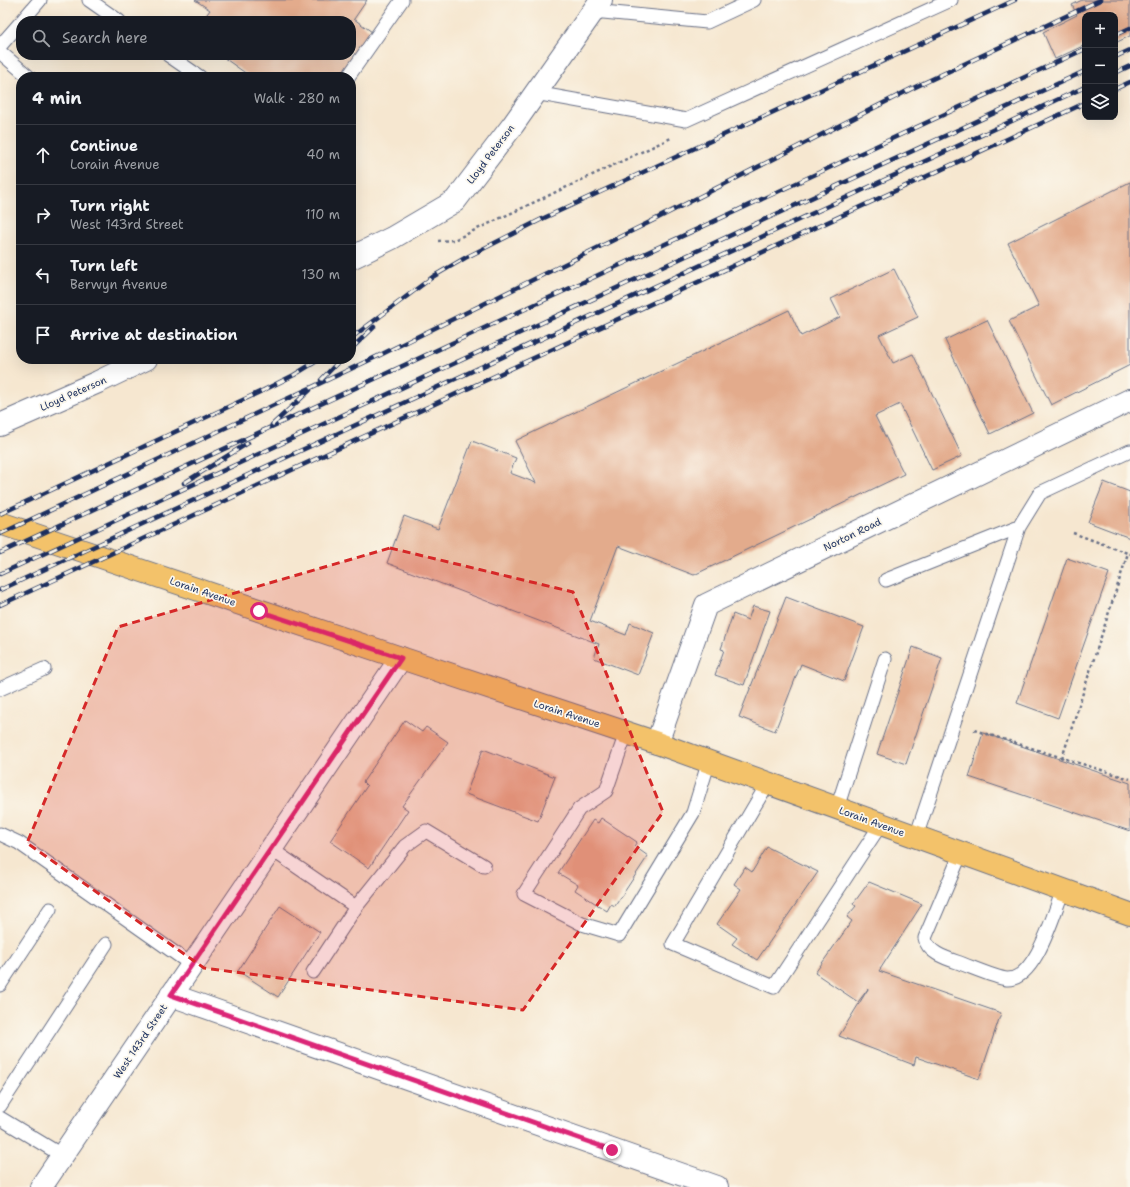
<!DOCTYPE html>
<meta charset="utf-8">
<style>
:root{--surface:#171b24;--page:#242831;--text:#f1f3f6;--muted:#9ea1a6;--line:#363941}
body{margin:0;font-family:"Shantell Sans",sans-serif;background:var(--page);color:var(--text)}
.controls{position:absolute;right:12px;top:12px;display:grid;overflow:hidden;border-radius:8px;box-shadow:0 4px 16px #0002}
.controls button{width:36px;height:36px;display:grid;place-items:center;padding:0;border:0;border-bottom:1px solid var(--line);background:var(--surface);color:var(--text);font:20px sans-serif}
.stop{position:absolute;width:12px;height:12px;margin:-9px;border:3px solid #db2777;border-radius:50%;background:#fff}
.stop.end{background:#db2777;border-color:#fff;box-shadow:0 1px 4px #0008}
.list{margin:0;padding:0;list-style:none}
h2{display:flex;justify-content:space-between;align-items:center;height:52px;margin:0;padding:0 16px;font-size:17px}
h2 small{font-size:13px;font-weight:400;color:var(--muted)}
.list li{display:grid;grid-template-columns:26px 1fr auto;gap:12px;align-items:center;box-sizing:border-box;height:60px;padding:0 16px;border-top:1px solid var(--line)}
.list b{display:block;font-size:15px;white-space:nowrap}
.list p{margin:0;font-size:13px;white-space:nowrap;color:var(--muted)}
.list em{font-size:13px;font-style:normal;color:var(--muted)}
.icon{flex:none;width:22px;height:22px;fill:none;stroke:currentColor;stroke-width:2;stroke-linecap:round;stroke-linejoin:round}
.map{position:relative;flex:none;width:1130px;height:1187px;overflow:hidden}
.search{position:absolute;background:var(--surface);box-shadow:0 4px 16px #0002;left:16px;top:16px;width:340px;height:44px;display:flex;align-items:center;gap:10px;box-sizing:border-box;padding:0 14px;border-radius:16px;color:var(--muted);font-size:15px}
.panel{position:absolute;background:var(--surface);box-shadow:0 4px 16px #0002;left:16px;top:72px;width:340px;height:292px;border-radius:16px}
.map>svg:first-child{display:block}
</style>
<div class="map">
<svg width="1130" height="1187" viewBox="0 0 1130 1187">
<rect width="100%" height="100%" fill="#fbf7ec"/>
<filter id="ink" filterUnits="userSpaceOnUse"><feTurbulence type="fractalNoise" baseFrequency=".025" numOctaves="2"/><feDisplacementMap in="SourceGraphic" scale="8" xChannelSelector="R" yChannelSelector="G"/><feConvolveMatrix kernelMatrix="1 2 1 2 8 2 1 2 1" color-interpolation-filters="sRGB"/></filter>
<filter id="wash" filterUnits="userSpaceOnUse"><feTurbulence type="fractalNoise" baseFrequency=".012" numOctaves="4" result="noise"/><feDisplacementMap in="SourceGraphic" scale="16" xChannelSelector="R" yChannelSelector="G"/><feGaussianBlur stdDeviation="0.9" result="paint"/><feColorMatrix in="noise" values="0 0 0 0 0 0 0 0 0 0 0 0 0 0 0 0 0 1.4 0 .05"/><feComposite in="paint" operator="in"/></filter>
<g filter="url(#wash)">
<rect width="100%" height="100%" fill="#f6e7d0"/>
<g id="blocks">
<path fill="#e3ab8c" d="M195,0H367L354,19L372,32L341,77H251L220,55H351V21H202L210,10Z
M1082,0H1130V36L1115,43V15H1085V45L1055,59L1043,32L1077,15L1072,5Z
M1130,182V365L1051,405L1009,321L1039,306L1008,243Z
M894,269L918,317L879,335L893,363L913,354L962,456L932,470L900,404L875,416L904,474L694,575L618,546L590,621L626,635L630,623L654,633L638,675L594,658L599,644L387,563L404,516L438,529L472,441L516,458L510,473L536,483L515,441L789,310L801,336L840,317L831,299Z
M987,320L1033,413L990,434L945,340Z
M1104,482L1130,492V538L1088,522Z
M1067,558L1109,573L1058,718L1017,703Z
M786,597L864,627L844,681L801,664L775,731L739,717Z
M753,606L770,611L744,685L715,675L724,650L721,649L733,614L748,620Z
M913,647L942,658L906,764L877,754Z
M405,720L422,732L426,727L448,742L402,806L408,810L369,868L330,841L367,786L363,782Z
M983,733L1130,783V831L969,777Z
M483,749L555,777L538,821L466,794Z
M601,818L637,842L634,846L648,856L615,906L611,904L607,911L575,890L578,885L558,873L593,820L598,823Z
M767,847L818,872L757,960L732,944L737,938L717,924L741,889L734,884L745,867L752,872Z
M869,882L922,904L879,971L1001,1013L979,1079L916,1057L914,1065L839,1036L868,989L858,1002L815,973L852,921L847,917L856,906L853,904Z
M280,906L320,932L278,997L238,971Z"/>
</g>
</g>
<g filter="url(#ink)">
<use href="#blocks" fill-opacity="0" stroke="#686f86" stroke-width="1"/>
<g fill="none" stroke-linecap="round" stroke-linejoin="round">
<defs>
<path id="service" d="M89,0L119,21
M593,11L707,22L754,0
M22,21L40,0
M0,46L21,22
M0,52L29,77
M168,55L200,77
M348,77L402,0
M535,93L686,120L951,0
M886,580L1019,527
M0,689L44,669
M626,733L606,791L579,809L524,894L582,924L619,935L693,813L709,761
M768,783L673,944L774,987L881,824
M837,808L885,659
M0,834L19,843L192,965
M916,837L1019,527L1040,493L1130,451
M271,849L356,907L405,846L426,831L484,866
M961,853L925,938C927,952 945,958 957,962C969,966 996,978 1007,979C1036,980 1054,912 1063,890
M313,972L356,907
M0,985L50,909
M0,1106L106,944
M0,1118L63,1156"/>
<path id="minor" d="M351,258L392,238L455,201L513,125L601,0
M0,425L98,382L146,359
M657,743L706,605L1130,400
M171,995L717,1187
M41,1187L401,658"/>
<path id="primary" d="M0,523L401,658L657,743L1130,914"/>
</defs>
<use href="#service" stroke="#686f86" stroke-width="15"/>
<use href="#minor" stroke="#686f86" stroke-width="24"/>
<use href="#primary" stroke="#686f86" stroke-width="24"/>
<path stroke="#686f86" stroke-width="2.5" stroke-dasharray="3 3" stroke-linecap="butt" d="M438,241L454,240L671,138
M1073,533L1130,554
M974,730L1130,779
M1062,758L1128,553"/>
<use href="#service" stroke="#fff" stroke-width="13"/>
<use href="#minor" stroke="#fff" stroke-width="22"/>
<use href="#primary" stroke="#f3c26a" stroke-width="22"/>
<defs>
<path id="rail" d="M1115,35L1130,28
M1115,57L1130,50
M1115,73L1130,66
M1115,89L1130,82
M351,338L434,276L465,258L544,218L1015,0
M351,349L374,327
M321,380L341,359
M272,425L310,390
M184,483L248,443
M0,514L264,390L294,375L320,359
M0,534L376,357L650,222L911,89L1100,0
M0,553L1085,49
M0,574L1085,71
M0,590L1085,87
M0,605L1085,103"/>
</defs>
<use href="#rail" stroke="#1b2f5e" stroke-width="4.5"/>
<use href="#rail" stroke="#fbf7ec" stroke-width="3" stroke-dasharray="9" stroke-linecap="butt"/>
</g>
</g>
<g fill="none" stroke-linecap="round" stroke-linejoin="round" filter="url(#ink)">
<path stroke="#db2777" stroke-width="5" d="M259,611L401,658L171,995L612,1150"/>
</g>
<path fill="#d62828" fill-opacity="0.2" stroke="#d62828" stroke-width="3" stroke-dasharray="8 5" stroke-linejoin="round" d="M390,548L573,592L663,812L523,1010L204,968L27,843L118,627Z"/>
<g text-anchor="middle" stroke-width="3.5" stroke-linejoin="round" paint-order="stroke">
<g font-size="10" fill="#1b2f5e" stroke="#fbf7ec">
<text transform="translate(490 154) rotate(-53)" y="4">Lloyd Peterson</text>
<text transform="translate(73 393) rotate(-24)" y="4">Lloyd Peterson</text>
<text transform="translate(852 534) rotate(-26)" y="4">Norton Road</text>
<text transform="translate(203 591) rotate(19)" y="4">Lorain Avenue</text>
<text transform="translate(567 713) rotate(18)" y="4">Lorain Avenue</text>
<text transform="translate(872 821) rotate(20)" y="4">Lorain Avenue</text>
<text transform="translate(140 1041) rotate(-56)" y="4">West 143rd Street</text>
</g>
</g>
</svg>
<div class="controls">
<button>+</button>
<button>−</button>
<button><svg class="icon" aria-label="layers" viewBox="0 0 24 24"><path d="M12 4l9 5-9 5-9-5zM3 14l9 5 9-5"/></svg></button>
</div>
<div class="stop" style="left:259px;top:611px"></div>
<div class="stop end" style="left:612px;top:1150px"></div>
<div class="search"><svg class="icon" aria-label="search" viewBox="0 0 24 24"><circle cx="10" cy="10" r="6"/><path d="M15 15l6 6"/></svg>Search here</div>
<section class="panel">
<h2>4 min<small>Walk · 280 m</small></h2>
<ul class="list">
<li><svg class="icon" aria-label="ahead" viewBox="0 0 24 24"><path d="M12 20V5M6 11l6-6 6 6"/></svg><div><b>Continue</b><p>Lorain Avenue</p></div><em>40 m</em></li>
<li><svg class="icon" aria-label="right" viewBox="0 0 24 24"><path d="M7 20v-9h11M14 6l5 5-5 5"/></svg><div><b>Turn right</b><p>West 143rd Street</p></div><em>110 m</em></li>
<li><svg class="icon" aria-label="left" viewBox="0 0 24 24"><path d="M17 20v-9H6M10 6l-5 5 5 5"/></svg><div><b>Turn left</b><p>Berwyn Avenue</p></div><em>130 m</em></li>
<li><svg class="icon" aria-label="arrive" viewBox="0 0 24 24"><path d="M6 21V4h12l-3 4 3 4H6"/></svg><div><b>Arrive at destination</b></div></li>
</ul>
</section>
</div>
